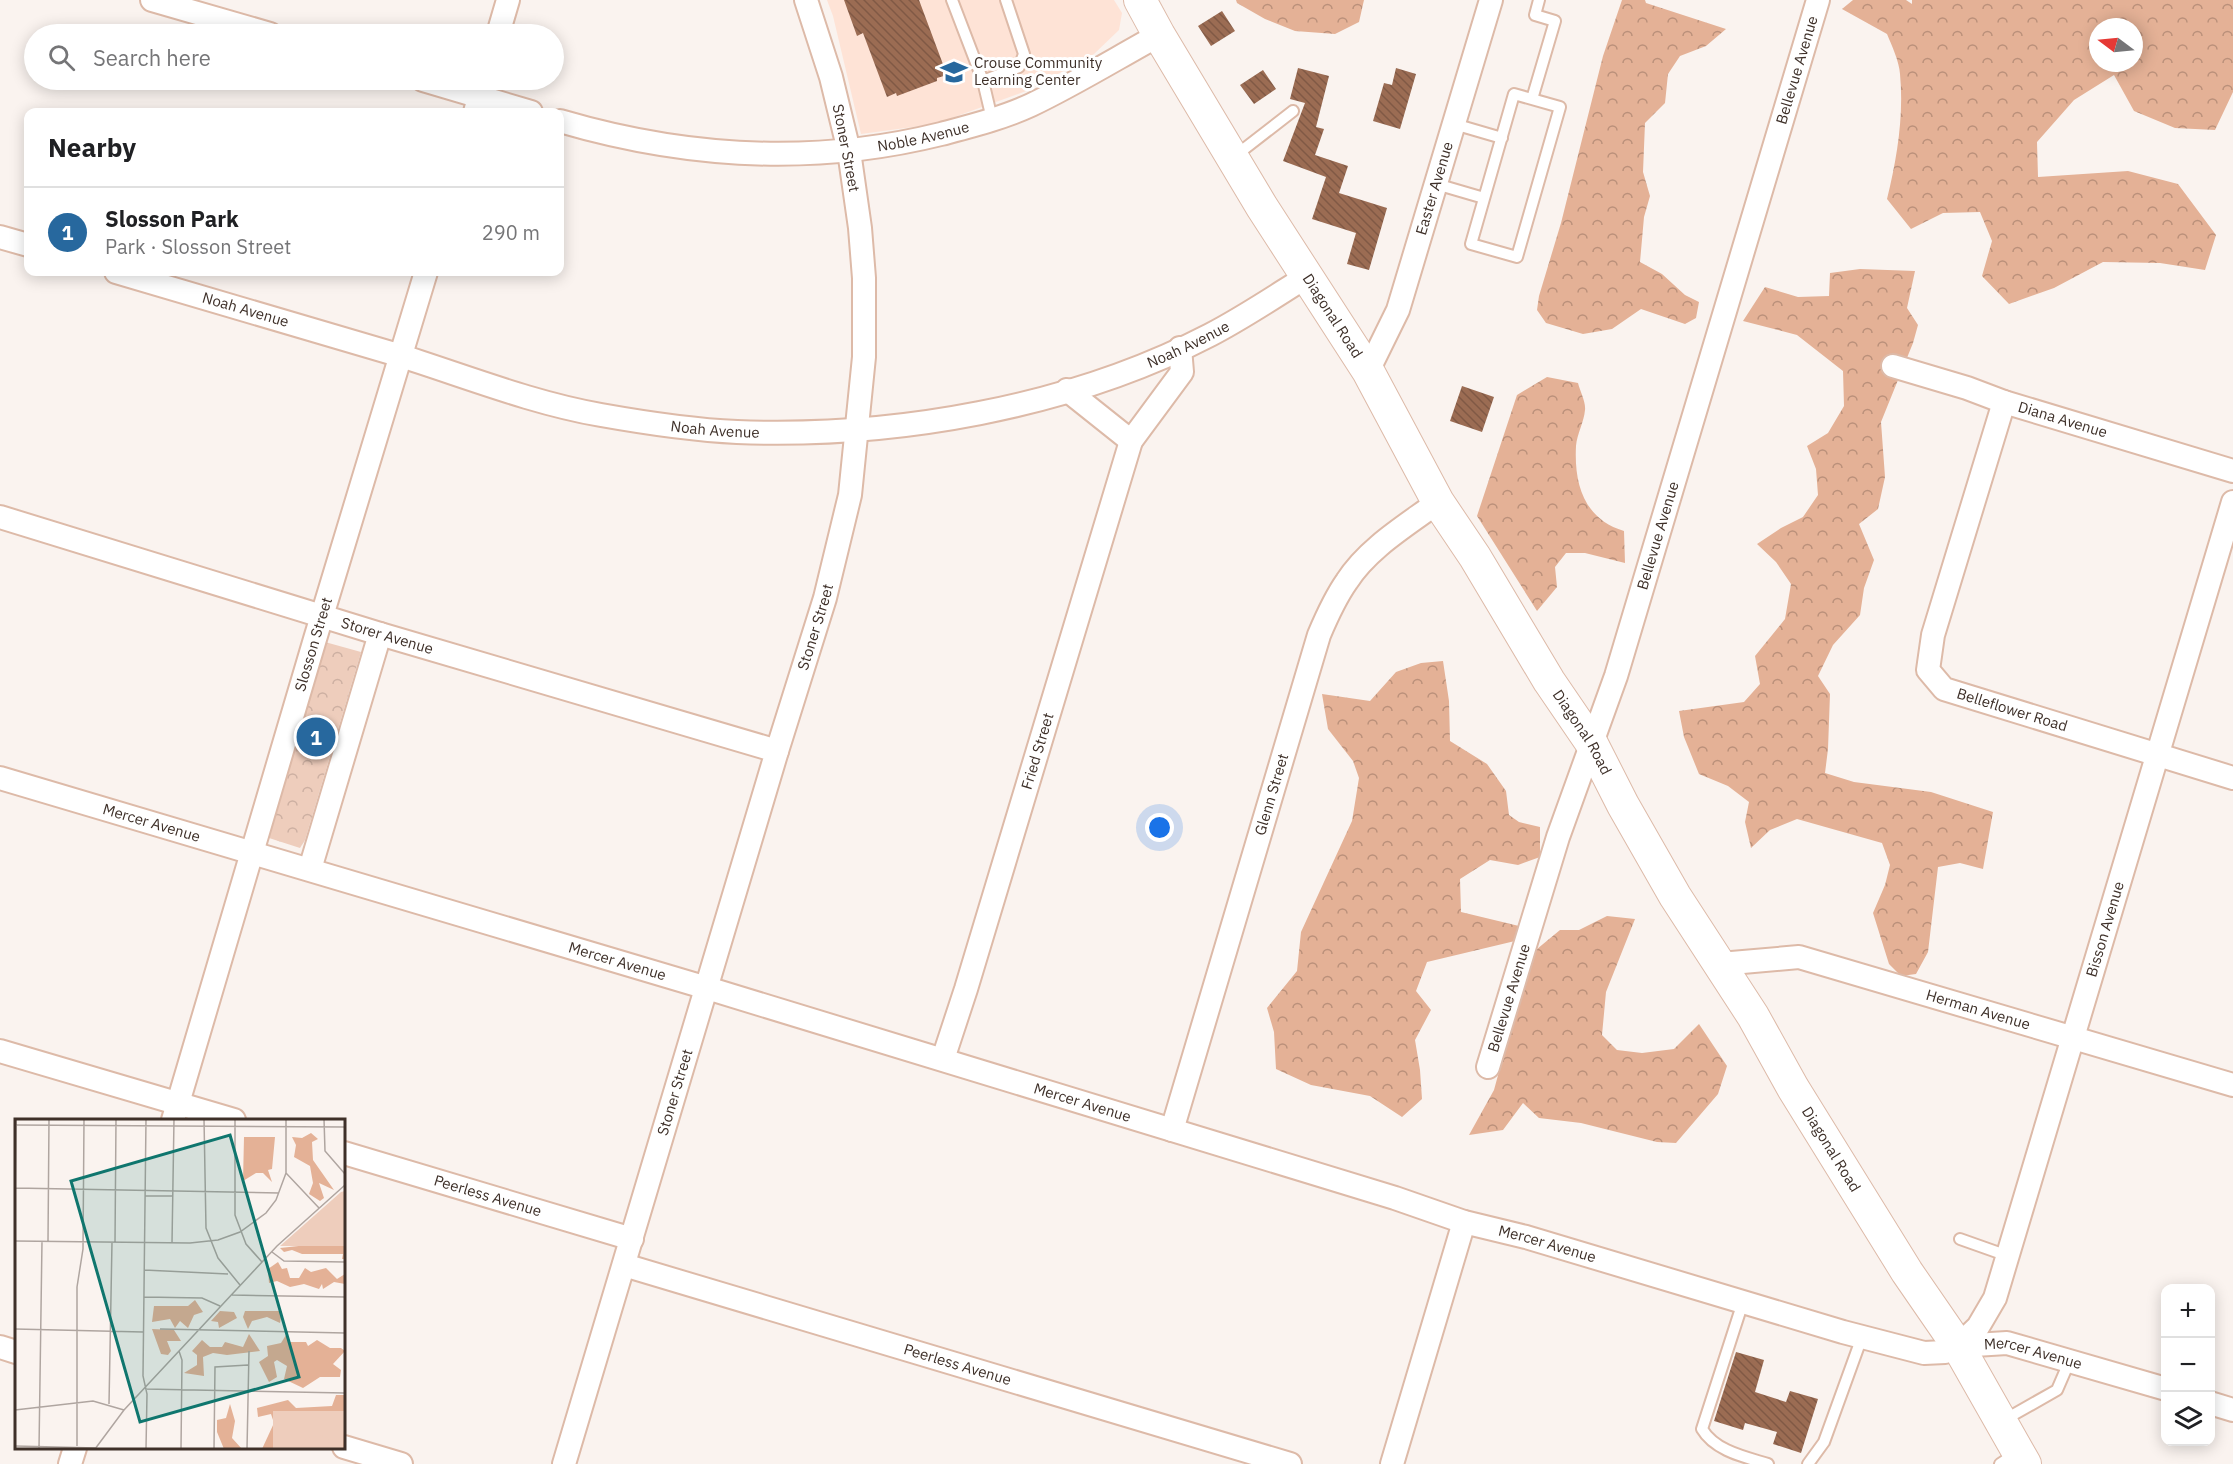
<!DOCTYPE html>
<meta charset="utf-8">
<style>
:root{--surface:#fff;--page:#f6f6f6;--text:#202124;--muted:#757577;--line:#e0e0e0;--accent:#27689e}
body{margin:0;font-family:"IBM Plex Sans",sans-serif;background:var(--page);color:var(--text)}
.controls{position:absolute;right:18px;bottom:18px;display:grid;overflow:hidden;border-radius:12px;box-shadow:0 3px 15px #0003}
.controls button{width:54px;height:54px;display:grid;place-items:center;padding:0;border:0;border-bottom:2px solid var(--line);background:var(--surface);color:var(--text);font:30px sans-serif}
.compass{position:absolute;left:2089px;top:18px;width:54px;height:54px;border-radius:50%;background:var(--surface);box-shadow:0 3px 15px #0003;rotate:286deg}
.you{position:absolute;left:1160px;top:828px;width:21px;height:21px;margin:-15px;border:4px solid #fff;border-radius:50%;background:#1a73e8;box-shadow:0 0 0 9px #1a73e833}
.badge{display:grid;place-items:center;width:39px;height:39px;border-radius:50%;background:var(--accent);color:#fff;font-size:20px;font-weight:700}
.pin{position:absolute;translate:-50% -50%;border:3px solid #fff;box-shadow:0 2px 6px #0006}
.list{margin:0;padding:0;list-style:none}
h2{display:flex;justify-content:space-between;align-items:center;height:78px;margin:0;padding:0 24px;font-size:26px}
h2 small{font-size:20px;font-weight:400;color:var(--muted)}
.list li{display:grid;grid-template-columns:39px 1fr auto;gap:18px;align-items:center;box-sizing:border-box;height:90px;padding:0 24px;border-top:2px solid var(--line)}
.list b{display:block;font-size:22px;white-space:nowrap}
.list p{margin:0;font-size:20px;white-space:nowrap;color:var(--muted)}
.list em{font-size:20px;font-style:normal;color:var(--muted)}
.icon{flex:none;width:33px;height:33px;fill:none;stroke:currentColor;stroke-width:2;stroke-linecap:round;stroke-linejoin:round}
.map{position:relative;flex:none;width:2233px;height:1464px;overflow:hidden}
.search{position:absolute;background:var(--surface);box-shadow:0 3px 15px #0003;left:24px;top:24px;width:540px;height:66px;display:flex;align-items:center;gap:15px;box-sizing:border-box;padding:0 21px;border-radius:33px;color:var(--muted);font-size:22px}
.panel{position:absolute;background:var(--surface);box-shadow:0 3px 15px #0003;left:24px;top:108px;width:540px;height:168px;border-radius:12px}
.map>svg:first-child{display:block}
</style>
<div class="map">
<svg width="2233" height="1464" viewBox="0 0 2233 1464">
<defs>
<pattern id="forest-crowns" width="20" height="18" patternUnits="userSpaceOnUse" patternTransform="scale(1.5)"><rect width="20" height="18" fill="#e4b196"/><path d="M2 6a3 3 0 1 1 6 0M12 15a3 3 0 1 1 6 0" fill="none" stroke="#ba907a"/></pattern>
<pattern id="park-crowns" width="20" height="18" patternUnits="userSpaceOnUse" patternTransform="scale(1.5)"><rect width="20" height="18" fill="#eecdbc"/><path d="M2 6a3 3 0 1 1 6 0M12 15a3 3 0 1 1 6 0" fill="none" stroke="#cdb0a2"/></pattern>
<pattern id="building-back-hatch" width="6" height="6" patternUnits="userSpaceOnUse" patternTransform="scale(1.5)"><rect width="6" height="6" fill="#9b6c53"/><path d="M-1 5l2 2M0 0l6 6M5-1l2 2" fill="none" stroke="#805945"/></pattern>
</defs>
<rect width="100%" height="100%" fill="#faf3ef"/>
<path fill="#fee3d6" d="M827,0H1114L1122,13L1119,30L1094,54L1029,90L935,124L861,134L833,16Z"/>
<path fill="url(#forest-crowns)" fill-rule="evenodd" d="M1236,0H1364L1359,22L1335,34L1295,31L1265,19L1237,3Z
M1622,0H1645L1646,3L1726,29L1706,46L1680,56L1668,74L1665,103L1645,123L1643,172L1650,196L1644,217L1640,262L1662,274L1685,295L1699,302L1696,318L1685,324L1641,309L1612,329L1583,334L1546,323L1537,310L1539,296L1561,223L1603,56Z
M1853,0H1906L1912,4V0H2233V92L2215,130L2175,128L2134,111L2114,75L2074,100L2037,142L2038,177L2128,171L2178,184L2216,235L2205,270L2160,263L2103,262L2054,288L2009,304L1982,276L1992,241L1980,212L1943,213L1911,229L1887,199C1897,158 1904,116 1900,74C1899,61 1892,46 1887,34L1842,9ZM2098,27H2134V63H2098Z
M1860,269L1915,271L1907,308L1918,325L1913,343L1881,422L1885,477L1878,509L1859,524L1874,560L1864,588L1860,615L1833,645L1818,676L1830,694L1828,749L1825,773L1854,782L1931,792L1993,812L1983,869L1960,863L1938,867L1928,952L1916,974L1901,976L1889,964L1873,913L1885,885L1890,865L1882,843L1797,819L1770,830L1751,848L1745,822L1749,802L1728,786L1699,774L1684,737L1679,711L1744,702L1760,684L1755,656L1785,619L1791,584L1776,562L1757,544L1781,528L1803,517L1818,495L1816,469L1807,446L1828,433L1844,406L1843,371L1797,335L1743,321L1765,287L1798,297L1829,296L1830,273Z
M1547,377L1578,383C1580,391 1586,402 1585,410C1584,422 1577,434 1576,446C1574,484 1584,519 1624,531L1625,563L1585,553H1566L1555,567L1557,587L1537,611L1477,516L1517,395Z
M1443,661L1449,701L1450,741L1487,764L1506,791L1509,815L1519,822L1540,827V857L1518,865L1490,860L1460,879L1461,912L1519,926L1515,941L1427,962L1416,991L1431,1010L1415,1040L1420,1070L1422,1099L1402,1117L1370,1096L1311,1085L1276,1069L1274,1032L1267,1008L1297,971L1301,932L1352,821L1359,778L1353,761L1328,729L1322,694L1370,701L1396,672L1421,663Z
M1607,916L1635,919L1606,992L1602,1035L1617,1050L1642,1053L1674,1049L1699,1024L1727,1066L1718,1094L1676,1143L1657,1142L1581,1123L1539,1118L1523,1103L1503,1130L1469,1135L1494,1090L1531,954L1560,930H1579Z"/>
<path fill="url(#park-crowns)" d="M325,642L361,652L305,840L300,848L269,838L271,823Z"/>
<path fill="url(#building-back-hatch)" d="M844,0H919L947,75L937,78V81L897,96L896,93L887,97L863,33L857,36Z
M1222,11L1235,31L1211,46L1198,26Z
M1298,68L1329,76L1316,127L1324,129L1315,155L1348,166L1339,193L1387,208L1369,270L1347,264L1356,233L1312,219L1326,177L1283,161L1305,103L1290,99Z
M1396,68L1416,74L1400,129L1373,121L1384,83L1392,85Z
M1263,70L1276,89L1254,104L1240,85Z
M1462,386L1494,397L1482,432L1450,421Z
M1736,1352L1764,1360L1755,1392L1786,1402L1790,1391L1818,1399L1801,1453L1773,1444L1777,1432L1745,1423L1743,1430L1714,1421Z"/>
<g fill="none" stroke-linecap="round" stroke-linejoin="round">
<defs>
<path id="lane" d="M952,0L983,81L992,119
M983,81L1019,67L1024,54L1006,0
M1514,94L1560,107L1517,257L1471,244Z
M1532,99L1555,21L1535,15L1539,0
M1454,124L1502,138
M1235,156L1293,111
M1436,184L1484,198
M1960,1239L2008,1256
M1743,1302L1702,1429C1715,1451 1745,1457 1768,1464
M2004,1420L2057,1390L2070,1360
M1808,1464L1824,1442L1862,1337
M2000,1464L2015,1454"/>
<g id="street">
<path d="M152,0L270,34"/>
<path d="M498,34L508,0"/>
<path d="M423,80L531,112"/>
<path d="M475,112L484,80"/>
<path id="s1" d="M560,121C686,158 812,166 941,134C971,126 1003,118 1031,105C1075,84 1117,58 1159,35"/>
<path d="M0,237L28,245"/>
<path id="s2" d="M116,272C210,299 304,327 398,355C465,376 532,403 601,415C646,423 692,430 737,432C894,438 1069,408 1210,335C1243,318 1274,297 1306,277"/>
<path id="s3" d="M1893,366L1967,388L2004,402L2233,471"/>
<path id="s4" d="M1368,371L1398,310L1491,0"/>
<path d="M1067,390L1131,441"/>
<path id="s5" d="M2004,402L1933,635L1928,670L1944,689L2233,778"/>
<path id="s6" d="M0,517L380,634L777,751"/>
<path id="s7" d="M0,778L707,988L1395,1198L1464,1222L1526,1237L1843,1332L1924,1353L1945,1352L1958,1346L2007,1343L2166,1389"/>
<path d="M310,869L380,634"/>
<path id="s8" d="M1720,964L1799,957L2233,1085"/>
<path d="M0,1051L234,1120"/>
<path id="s9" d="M943,1059L966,989L1131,441L1182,372L1180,348"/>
<path id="s10" d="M1488,1067L1558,837L1616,676L1818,0"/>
<path id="s11" d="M173,1120L315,639L426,272"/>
<path id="s12" d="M1172,1130L1319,635C1327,616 1335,598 1347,581C1368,548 1407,525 1438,502"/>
<path id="s13" d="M344,1153L632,1239"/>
<path id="s14" d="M624,1265L1290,1464"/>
<path id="s15" d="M1958,1346L1978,1327L1995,1298L2233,502"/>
<path d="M0,1347L16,1352"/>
<path d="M2210,1403L2233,1410"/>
<path d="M344,1447L401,1464"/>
<path d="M70,1464L75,1448"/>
<path id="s16" d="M564,1464L777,751L825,598L850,495L864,357V278L860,228L849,151L831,77L806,0"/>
<path d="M1392,1464L1464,1222"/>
</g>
<g id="secondary">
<path id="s17" d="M1140,0L1159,35L1262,207L1368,371L1438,502L1475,557L1549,681L1592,744L1623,805L1675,896L1753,1016L1793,1088L1907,1272L1958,1346L2025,1464"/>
</g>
</defs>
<use href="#lane" stroke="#ddbaa8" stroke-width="14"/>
<use href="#street" stroke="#ddbaa8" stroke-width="26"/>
<use href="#secondary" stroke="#ddbaa8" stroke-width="34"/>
<use href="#lane" stroke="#fff" stroke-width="10"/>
<use href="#street" stroke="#fff" stroke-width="22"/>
<use href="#secondary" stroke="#fff" stroke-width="32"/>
</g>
<defs>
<symbol id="school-bare" viewBox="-9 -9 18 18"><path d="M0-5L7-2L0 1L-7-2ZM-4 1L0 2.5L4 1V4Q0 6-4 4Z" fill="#27689e" stroke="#fff" stroke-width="2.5" paint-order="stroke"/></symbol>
</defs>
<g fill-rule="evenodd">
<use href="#school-bare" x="935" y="53" width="38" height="38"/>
</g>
<g text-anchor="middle" stroke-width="6" stroke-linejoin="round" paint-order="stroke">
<g font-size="15" fill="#3e3029" stroke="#fff" text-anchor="start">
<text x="974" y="68">Crouse Community<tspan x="974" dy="17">Learning Center</tspan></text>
</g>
<g font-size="15" fill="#3e3029" stroke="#fff">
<text dy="5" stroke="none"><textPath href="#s10" startOffset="1044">Bellevue Avenue</textPath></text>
<text dy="5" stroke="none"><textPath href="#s1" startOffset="368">Noble Avenue</textPath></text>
<text transform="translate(846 148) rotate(79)" y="5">Stoner Street</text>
<text dy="5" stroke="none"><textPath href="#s4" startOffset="195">Easter Avenue</textPath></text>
<text dy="5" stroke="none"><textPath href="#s2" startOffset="135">Noah Avenue</textPath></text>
<text dy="5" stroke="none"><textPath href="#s17" startOffset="370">Diagonal Road</textPath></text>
<text dy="5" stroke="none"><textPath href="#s2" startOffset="1107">Noah Avenue</textPath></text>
<text dy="5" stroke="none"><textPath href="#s3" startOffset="178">Diana Avenue</textPath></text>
<text dy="5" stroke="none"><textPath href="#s2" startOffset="621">Noah Avenue</textPath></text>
<text dy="5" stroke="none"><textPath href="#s10" startOffset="558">Bellevue Avenue</textPath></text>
<text dy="5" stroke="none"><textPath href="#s16" startOffset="874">Stoner Street</textPath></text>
<text dy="5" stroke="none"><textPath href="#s6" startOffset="405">Storer Avenue</textPath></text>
<text dy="5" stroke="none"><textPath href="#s11" startOffset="496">Slosson Street</textPath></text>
<text dy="5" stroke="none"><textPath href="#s5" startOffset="375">Belleflower Road</textPath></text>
<text dy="5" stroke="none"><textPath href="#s17" startOffset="856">Diagonal Road</textPath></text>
<text dy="5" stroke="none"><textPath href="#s9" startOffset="322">Fried Street</textPath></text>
<text dy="5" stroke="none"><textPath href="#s12" startOffset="350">Glenn Street</textPath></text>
<text dy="5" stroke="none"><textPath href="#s7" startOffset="158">Mercer Avenue</textPath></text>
<text dy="5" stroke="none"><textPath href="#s15" startOffset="446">Bisson Avenue</textPath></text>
<text dy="5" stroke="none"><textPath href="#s7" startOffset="644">Mercer Avenue</textPath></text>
<text dy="5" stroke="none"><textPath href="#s10" startOffset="72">Bellevue Avenue</textPath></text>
<text dy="5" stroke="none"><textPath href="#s8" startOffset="266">Herman Avenue</textPath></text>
<text dy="5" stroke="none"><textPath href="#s16" startOffset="388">Stoner Street</textPath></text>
<text dy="5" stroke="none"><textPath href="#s7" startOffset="1130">Mercer Avenue</textPath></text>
<text dy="5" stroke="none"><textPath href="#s17" startOffset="1342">Diagonal Road</textPath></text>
<text dy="5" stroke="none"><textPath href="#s13" startOffset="150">Peerless Avenue</textPath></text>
<text dy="5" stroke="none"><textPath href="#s7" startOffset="1616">Mercer Avenue</textPath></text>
<text dy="5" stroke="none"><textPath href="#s7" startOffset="2120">Mercer Avenue</textPath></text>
<text dy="5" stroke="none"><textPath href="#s14" startOffset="348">Peerless Avenue</textPath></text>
</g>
</g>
<g transform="translate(15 1119)">
<rect width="330" height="330" fill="#faf3ef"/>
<path d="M296,14L303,20L297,23L298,41L319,71L304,64L309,79L305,82L294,75L298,64L295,47L279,38L281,26L277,18L287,19ZM229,18H260L257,50L253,51L257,63L248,54H241L228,62ZM330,122V140H327L328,135H287L277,131L269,133L265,129ZM263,143L267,150L272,149L275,159H284L290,149L296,153L311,149L322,160L330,155V165L319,163L308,170L307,165L304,170L289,165L275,168L262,162L254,164L253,150ZM180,181L188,193L179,196L173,209L165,202L160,209L155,200L137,203L139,187H173ZM205,192L219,193L222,199L204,209L203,203L196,202ZM230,192H267L265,204L252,198L237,202L233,210L228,198ZM137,210L159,211L166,222H152L156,232L153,236L146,235ZM234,215L245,232L212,236L198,234L188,238L189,257L169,254L182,246V236L177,232L187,221L195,228H207L210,223L228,228ZM271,216L274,223H291L293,227L302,221L315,229H326L330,232L318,245L326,251L325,258H305L288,269L269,260L272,247L262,241L259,243L262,258L254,263L244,243L253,237L252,227L266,224ZM321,276H330V330H247L259,304L256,295L243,298L242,289L273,281L281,289L317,287ZM215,285L220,302L217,319L227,330H209L202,313V301L211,299Z" fill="#e4b196"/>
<path d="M330,72V127H265L326,73ZM258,292H330L328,330H258Z" fill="#eecdbc"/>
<path d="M304,316L314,319L312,330H285L291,320Z" fill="#eecdbc"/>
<path fill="none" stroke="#afa5a0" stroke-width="1.5" d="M131,0L128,257L132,275L131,330M189,0L191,109L203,139L225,166M220,0V96L231,125L247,143M271,0V54L304,89M309,0L310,32L330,55M0,6L330,8M0,69L264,74M130,77H158M0,93L1,0M0,122L175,124L203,121L225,113L251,94L261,81L271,54M33,122L34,0M100,123L101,0M157,124L159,0M257,133L269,142L330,143M129,151L213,155M217,176L330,178M129,178L187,179L205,187M0,210L128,213M145,210L330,214M164,232L167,241L166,330M130,270L330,274M94,285L97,123M0,291L78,282L109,291M0,327L81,329M62,327V168L68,130L69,0M24,330L27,122M80,330L109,291L262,127L330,66M199,330L200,248L233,246M232,330L234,232"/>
<path fill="#0f766e" fill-opacity="0.15" stroke="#0f766e" stroke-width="3" d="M215,16L284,258L125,303L56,62Z"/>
<rect width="330" height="330" fill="none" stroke="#3e3029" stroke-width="3"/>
</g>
</svg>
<div class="controls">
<button>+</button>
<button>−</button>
<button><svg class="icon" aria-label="layers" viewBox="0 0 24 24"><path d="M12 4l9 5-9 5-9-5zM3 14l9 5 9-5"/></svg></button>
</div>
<svg class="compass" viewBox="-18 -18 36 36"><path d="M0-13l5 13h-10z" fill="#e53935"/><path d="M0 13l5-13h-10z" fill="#757577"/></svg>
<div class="you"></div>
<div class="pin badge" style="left:316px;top:737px">1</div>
<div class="search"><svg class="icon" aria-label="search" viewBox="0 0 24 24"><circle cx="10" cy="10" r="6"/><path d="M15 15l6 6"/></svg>Search here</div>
<section class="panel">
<h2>Nearby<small></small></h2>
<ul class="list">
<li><span class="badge">1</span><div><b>Slosson Park</b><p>Park · Slosson Street</p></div><em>290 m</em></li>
</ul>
</section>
</div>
